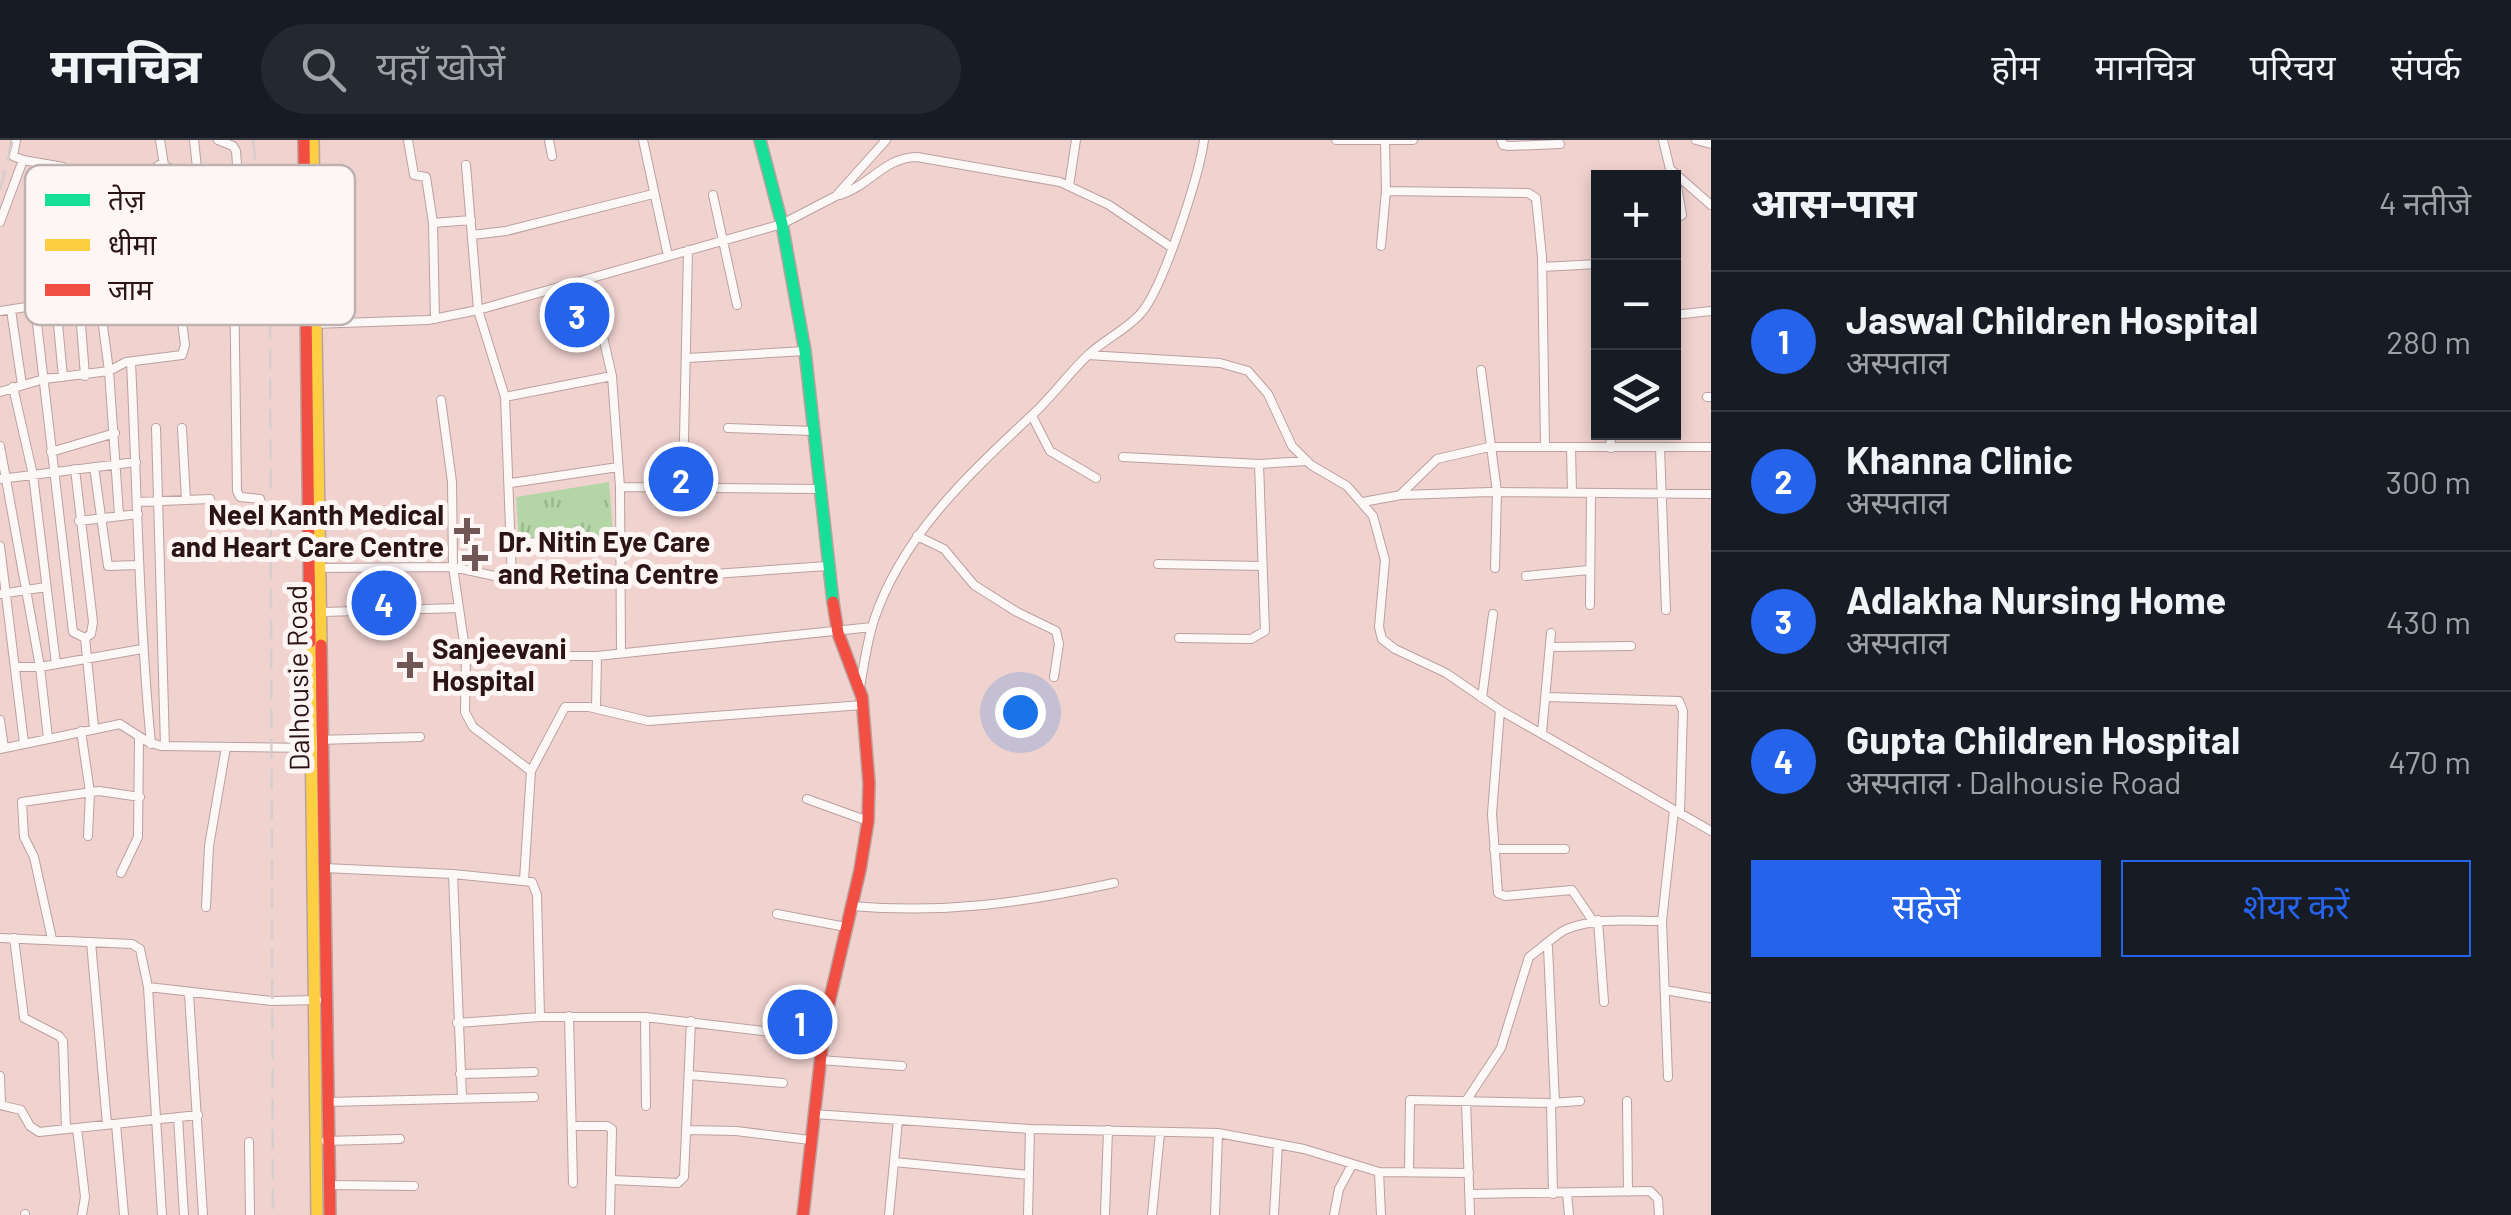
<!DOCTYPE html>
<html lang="hi">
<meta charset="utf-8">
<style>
:root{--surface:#171b24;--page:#242831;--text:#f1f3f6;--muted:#9ea1a6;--line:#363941;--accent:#2563eb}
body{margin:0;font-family:Barlow,"Noto Sans Devanagari",sans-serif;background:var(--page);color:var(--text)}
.controls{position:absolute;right:30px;top:30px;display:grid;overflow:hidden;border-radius:0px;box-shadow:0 5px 15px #0003}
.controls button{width:90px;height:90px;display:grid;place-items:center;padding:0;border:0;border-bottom:2px solid var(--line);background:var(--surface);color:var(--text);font:50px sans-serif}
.you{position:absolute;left:1020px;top:572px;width:35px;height:35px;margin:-25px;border:8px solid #fff;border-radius:50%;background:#1a73e8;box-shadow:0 0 0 15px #1a73e833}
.badge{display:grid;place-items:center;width:65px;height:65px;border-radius:50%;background:var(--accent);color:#fff;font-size:32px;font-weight:700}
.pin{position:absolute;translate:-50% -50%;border:5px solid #fff;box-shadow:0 2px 10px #0006}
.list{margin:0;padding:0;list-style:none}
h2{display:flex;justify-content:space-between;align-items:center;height:130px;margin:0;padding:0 40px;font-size:42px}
h2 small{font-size:32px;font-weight:400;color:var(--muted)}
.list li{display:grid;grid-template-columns:65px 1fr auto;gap:30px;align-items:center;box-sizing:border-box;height:140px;padding:0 40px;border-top:2px solid var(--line)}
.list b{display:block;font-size:38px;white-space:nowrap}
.list p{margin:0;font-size:32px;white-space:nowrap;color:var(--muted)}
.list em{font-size:32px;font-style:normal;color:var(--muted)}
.actions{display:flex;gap:20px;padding:30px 40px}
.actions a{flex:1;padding:22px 0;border:2px solid var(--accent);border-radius:0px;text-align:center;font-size:35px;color:var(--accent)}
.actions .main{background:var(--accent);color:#fff}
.icon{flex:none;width:55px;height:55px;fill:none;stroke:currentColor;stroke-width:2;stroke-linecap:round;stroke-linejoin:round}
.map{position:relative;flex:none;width:1711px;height:1075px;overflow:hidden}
header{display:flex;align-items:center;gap:60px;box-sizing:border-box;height:140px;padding:0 50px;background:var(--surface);border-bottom:2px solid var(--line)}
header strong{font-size:48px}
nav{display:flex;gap:55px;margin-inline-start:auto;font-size:35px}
.search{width:700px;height:90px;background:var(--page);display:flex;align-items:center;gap:25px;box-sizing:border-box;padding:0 35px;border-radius:55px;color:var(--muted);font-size:38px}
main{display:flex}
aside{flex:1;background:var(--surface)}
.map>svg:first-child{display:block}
</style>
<header>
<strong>मानचित्र</strong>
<div class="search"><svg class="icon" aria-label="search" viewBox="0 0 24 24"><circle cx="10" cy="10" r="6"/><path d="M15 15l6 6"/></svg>यहाँ खोजें</div>
<nav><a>होम</a><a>मानचित्र</a><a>परिचय</a><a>संपर्क</a></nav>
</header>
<main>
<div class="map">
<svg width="1711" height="1075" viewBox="0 0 1711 1075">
<defs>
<pattern id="park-tufts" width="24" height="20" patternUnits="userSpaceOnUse" patternTransform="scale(2.5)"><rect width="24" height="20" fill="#b4d6a7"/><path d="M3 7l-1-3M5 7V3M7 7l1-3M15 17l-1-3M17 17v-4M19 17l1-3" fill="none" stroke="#9bb78f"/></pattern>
</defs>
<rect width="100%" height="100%" fill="#f0d2cf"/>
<path fill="url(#park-tufts)" d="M609,342L613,394L519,400L516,357Z"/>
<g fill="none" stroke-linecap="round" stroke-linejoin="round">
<defs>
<path id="street" d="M16,0L13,16L23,20
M160,0L164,25
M194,0L209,139
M218,0L233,6L236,11L243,101
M408,0L414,35L426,37L433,83L435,179
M549,0L552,16
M643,0L668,116
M1336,0H1413
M1385,0L1386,51L1528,53L1536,58L1542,117L1545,306
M1501,0L1503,5L1509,6L1560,4
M1663,0L1670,29L1711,65
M1696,0L1711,4
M466,25L478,170L505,257
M1069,46L1076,0
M713,55L737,165
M840,55C869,46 885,17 917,17L1060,42L1109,65L1171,107
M1674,79L1682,75L1675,35
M0,82L23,20L63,27L68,37
M433,83L471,80
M472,95L506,91L653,54
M1381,106L1386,51
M1542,127L1598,124
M234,135L237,351L240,357L260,359L263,378
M590,140L612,236L620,347L621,513
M99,156L109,231L119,375
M79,159L85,236
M74,160L66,71L68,37L139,36L148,34L159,25L184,32L238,29
M56,163L63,237
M35,166L73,492L85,498L94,588
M11,170L22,245
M0,171L260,131L308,127
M1674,175L1711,171
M313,184L428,180L478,170L782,84L836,56L886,0
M1088,215L1220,223L1248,231L1268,254L1292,306L1311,325L1347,346L1373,376L1385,420L1379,487L1382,499L1395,509L1446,533L1500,570L1711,691
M688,218L805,211
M131,222C137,349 139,477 151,604
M1481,230L1497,352L1495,428
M13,247L33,335L56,524
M0,252L44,239L109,231L126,222L182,215L185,205L177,144
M1707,257H1711
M441,260L452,342L453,427L466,516L465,572L473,587L531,631
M1032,276L1050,311L1096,338
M156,288L165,606
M182,288L186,360
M728,288L814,291
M1610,292L1611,308
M0,306L40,527L48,598
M1571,307L1572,353
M1660,308L1666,470
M51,312L115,293
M1123,317L1259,324L1307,321
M94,327L108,426L137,425
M75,329L93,482L91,494L85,498
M0,339L136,322
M511,343L618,327
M620,347L820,349
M683,347L688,110
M1401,354L1437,319L1489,307H1711
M138,362L210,359
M1363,362L1401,355L1490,352L1711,354
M79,381L138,374
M917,396L944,409L974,445L1017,472L1056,491L1059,504L1054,537
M512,403L620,400
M0,406L24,603
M1158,424L1262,426
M317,428L453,427L522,442L620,440
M686,436L827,426
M1526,436L1589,430
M512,440L505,257L612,236
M0,454L46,447
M1590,465L1591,353
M323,472L459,468
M1179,498L1251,499L1265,491L1259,324
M1550,507L1631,506
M466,516H597L872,487
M15,527H40L142,509
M860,547C864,525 867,501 874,480C902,396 968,335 1031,276C1052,257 1068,234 1088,215C1105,199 1128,189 1142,172C1164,145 1199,36 1204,0
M1546,557L1679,561L1683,571L1680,673
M1482,558L1493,474
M596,568L597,516
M1500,570L1492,674L1498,753L1505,756L1572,750L1593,781
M0,580L4,608
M81,591L90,652L88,696
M1542,593L1551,493
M318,600L420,597
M0,609L120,584L148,602L161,606L315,608
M807,659L868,681
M1494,709H1565
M324,728L453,734L532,742L537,755L540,877
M121,733L138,697L139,597
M453,734L462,958
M524,740L531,631L565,567H589L648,581L863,565
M851,766C946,774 1022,763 1114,743
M206,767L209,706L226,607
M777,774L846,787
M1598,780L1604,862
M0,798L132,804L140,809L148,847L162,1075
M14,798L24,878L59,896L63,901L66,989
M52,799L34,717L24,697L22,662L99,651L140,657
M91,802L107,984
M1548,807L1555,963
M148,847L272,861L317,860
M1665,850L1711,858
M189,854L203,1075
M569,876L573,1043
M645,877L646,966
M457,883L540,877H645L822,898
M820,920L902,926
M460,934L534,932
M689,935L783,943
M0,936L1,965
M1668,937L1662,781L1674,670
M1627,961L1628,1052
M328,962L534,957
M1551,963L1553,1054
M0,965L21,970L30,986L39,992L198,975
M814,974L1030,989L1218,993L1304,1009L1379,1032L1469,1033
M178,977L184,1075
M116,984L124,1075
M572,986H607L612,989L610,1075
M77,988L85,1057L82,1075
M687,990L736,991L810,1000
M326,1001L400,999
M249,1002L250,1075
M894,1022L1029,1035
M1379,1032L1381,1075
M1409,1032L1410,960L1551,963L1580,961
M612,1040L678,1043L684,1037L691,881
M329,1045L414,1046
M1567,1053L1569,1075
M1470,1054L1650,1051L1658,1059L1659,1075
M25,1074V1075
M889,1075L898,980
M1028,1075L1030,989
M1105,1075L1108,990
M1152,1075L1160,993
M1215,1075L1218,993
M1274,1075L1278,1004
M1334,1075L1339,1049L1352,1025
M1470,1075L1466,961L1501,908L1529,817C1540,810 1558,792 1567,789C1597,777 1630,781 1662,781"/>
<path id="fast" d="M760,0L782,84L805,211L833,462"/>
<path id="slow" d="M313,0L321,505
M310,502L317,1075"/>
<path id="jam" d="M304,0L310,502
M321,505L330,1075
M803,1075L825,880L860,730L868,681L869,643L862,557L838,493L833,462"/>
</defs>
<use href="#street" stroke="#baa19f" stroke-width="10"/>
<use href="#fast" stroke="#baa19f" stroke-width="14"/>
<use href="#slow" stroke="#baa19f" stroke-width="14"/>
<use href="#jam" stroke="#baa19f" stroke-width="14"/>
<use href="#street" stroke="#fdf8f8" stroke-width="8"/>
<use href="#fast" stroke="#16e098" stroke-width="11"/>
<use href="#slow" stroke="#ffcf43" stroke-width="11"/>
<use href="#jam" stroke="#f24e42" stroke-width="11"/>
<path stroke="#d6cecd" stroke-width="2.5" stroke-dasharray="20 10" stroke-linecap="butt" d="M253,0L270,159L273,1075
M0,50L13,0"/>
</g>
<g fill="#705655" stroke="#fdf6f5" stroke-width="4">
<path d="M462 376h10v10h10v10h-10v10h-10v-10h-10v-10h10z"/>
<path d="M470 403h10v10h10v10h-10v10h-10v-10h-10v-10h10z"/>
<path d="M405 510h10v10h10v10h-10v10h-10v-10h-10v-10h10z"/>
</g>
<g text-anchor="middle" stroke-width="10" stroke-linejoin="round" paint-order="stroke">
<g font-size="28" font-weight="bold" fill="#2b1413" stroke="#fdf6f5" text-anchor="start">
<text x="444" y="385" text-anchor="end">Neel Kanth Medical<tspan x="444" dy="32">and Heart Care Centre</tspan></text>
<text x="498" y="412">Dr. Nitin Eye Care<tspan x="498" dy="32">and Retina Centre</tspan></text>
<text x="432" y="519">Sanjeevani<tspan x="432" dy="32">Hospital</tspan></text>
</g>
<g font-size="28" fill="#2b1413" stroke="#fdf6f5">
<text transform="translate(298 538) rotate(-91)" y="10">Dalhousie Road</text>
</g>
</g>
<rect x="25" y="25" width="330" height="160" rx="15" fill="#fdf6f5" stroke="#beb2b1" stroke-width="2.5"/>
<rect x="45" y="54" width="45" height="12" fill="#16e098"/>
<rect x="45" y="99" width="45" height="12" fill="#ffcf43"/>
<rect x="45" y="144" width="45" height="12" fill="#f24e42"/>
<g font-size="28" fill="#2b1413">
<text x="108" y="70">तेज़</text>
<text x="108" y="115">धीमा</text>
<text x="108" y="160">जाम</text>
</g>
</svg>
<div class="controls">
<button>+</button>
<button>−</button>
<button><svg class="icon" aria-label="layers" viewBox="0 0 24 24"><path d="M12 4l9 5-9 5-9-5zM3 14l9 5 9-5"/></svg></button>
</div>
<div class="you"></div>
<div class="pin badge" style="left:800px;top:882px">1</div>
<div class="pin badge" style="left:681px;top:339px">2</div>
<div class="pin badge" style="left:577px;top:175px">3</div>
<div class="pin badge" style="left:384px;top:463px">4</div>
</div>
<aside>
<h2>आस-पास<small>4 नतीजे</small></h2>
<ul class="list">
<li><span class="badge">1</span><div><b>Jaswal Children Hospital</b><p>अस्पताल</p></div><em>280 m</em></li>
<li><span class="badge">2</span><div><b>Khanna Clinic</b><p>अस्पताल</p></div><em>300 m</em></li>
<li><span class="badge">3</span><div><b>Adlakha Nursing Home</b><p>अस्पताल</p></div><em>430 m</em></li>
<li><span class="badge">4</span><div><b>Gupta Children Hospital</b><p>अस्पताल · Dalhousie Road</p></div><em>470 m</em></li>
</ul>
<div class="actions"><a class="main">सहेजें</a><a>शेयर करें</a></div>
</aside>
</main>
